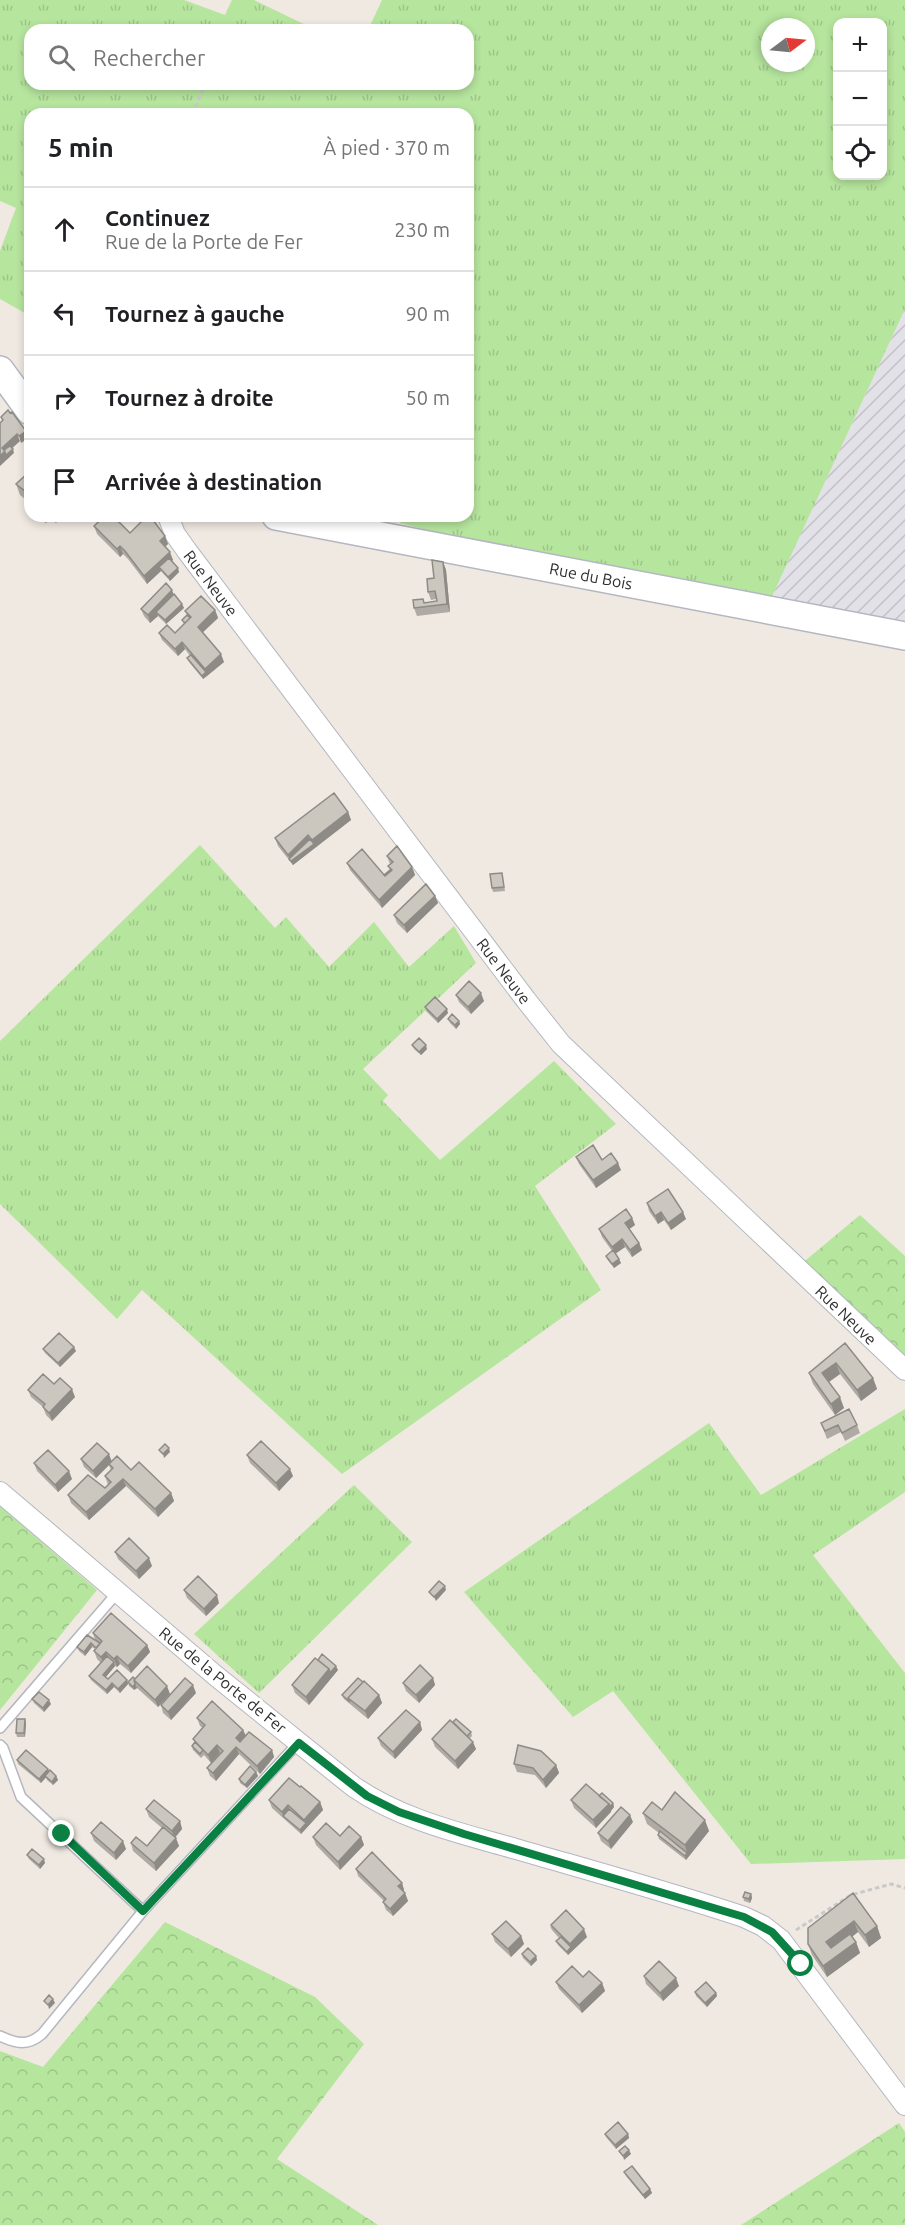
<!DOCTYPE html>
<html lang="fr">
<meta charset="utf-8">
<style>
:root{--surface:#fff;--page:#f6f6f6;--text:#202124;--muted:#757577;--line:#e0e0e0}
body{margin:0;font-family:Ubuntu,sans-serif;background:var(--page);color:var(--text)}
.controls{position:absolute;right:18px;top:18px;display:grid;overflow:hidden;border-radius:12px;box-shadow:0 3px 9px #0003}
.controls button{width:54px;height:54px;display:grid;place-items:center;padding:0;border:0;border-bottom:2px solid var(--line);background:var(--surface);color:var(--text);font:30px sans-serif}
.compass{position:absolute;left:761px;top:18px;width:54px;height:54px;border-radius:50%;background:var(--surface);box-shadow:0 3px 9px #0003;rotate:74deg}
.stop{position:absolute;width:18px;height:18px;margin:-14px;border:4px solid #0b8043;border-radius:50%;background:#fff}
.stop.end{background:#0b8043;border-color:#fff;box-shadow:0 2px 6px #0008}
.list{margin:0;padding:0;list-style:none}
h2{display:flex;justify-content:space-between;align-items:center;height:78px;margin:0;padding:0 24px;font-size:26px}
h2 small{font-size:20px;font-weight:400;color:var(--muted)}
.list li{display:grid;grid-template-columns:39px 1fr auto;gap:18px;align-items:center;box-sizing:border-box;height:84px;padding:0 24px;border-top:2px solid var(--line)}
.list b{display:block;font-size:22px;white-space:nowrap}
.list p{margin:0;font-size:20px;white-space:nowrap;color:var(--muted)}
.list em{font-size:20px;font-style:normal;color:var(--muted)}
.icon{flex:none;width:33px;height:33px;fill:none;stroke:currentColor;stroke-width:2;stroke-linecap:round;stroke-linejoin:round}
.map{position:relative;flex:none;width:905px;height:2225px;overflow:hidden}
.search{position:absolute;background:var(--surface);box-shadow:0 3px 9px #0003;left:24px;top:24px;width:450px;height:66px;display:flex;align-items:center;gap:15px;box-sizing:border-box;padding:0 21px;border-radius:18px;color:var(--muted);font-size:22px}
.panel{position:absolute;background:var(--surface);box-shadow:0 3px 9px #0003;left:24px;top:108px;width:450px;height:414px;border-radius:18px}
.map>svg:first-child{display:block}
</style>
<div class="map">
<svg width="905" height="2225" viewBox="0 0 905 2225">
<defs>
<pattern id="industrial-furrows" width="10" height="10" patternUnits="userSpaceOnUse" patternTransform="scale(1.5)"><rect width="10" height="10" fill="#e3e1e8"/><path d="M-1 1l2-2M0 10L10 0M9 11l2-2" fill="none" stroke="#c3c1c7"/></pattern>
<pattern id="grass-tufts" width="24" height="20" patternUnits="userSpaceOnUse" patternTransform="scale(1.5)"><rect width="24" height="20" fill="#b6e59e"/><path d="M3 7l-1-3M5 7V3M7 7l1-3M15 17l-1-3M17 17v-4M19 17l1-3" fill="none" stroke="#9dc588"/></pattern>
<pattern id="forest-crowns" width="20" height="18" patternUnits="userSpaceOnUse" patternTransform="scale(1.5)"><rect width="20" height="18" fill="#b6e59e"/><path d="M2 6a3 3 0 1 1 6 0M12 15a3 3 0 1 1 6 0" fill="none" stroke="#9dc588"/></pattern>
</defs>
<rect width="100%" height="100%" fill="#efe9e1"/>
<path fill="url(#industrial-furrows)" d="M905,309V642L762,618Z"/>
<path fill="url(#grass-tufts)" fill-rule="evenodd" d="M0,0H184L225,15L232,0H254L316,30H30V84H468V30H368L382,0H905V309L762,618L400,523L402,516H468V114H30V316L0,299V251L16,208L0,201ZM838,22H882V176H838ZM770,27H806V63H770Z
M200,845L275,928L286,917L329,967L374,922L409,967L454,926L476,963L363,1069L388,1095L383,1101L440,1160L554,1061L616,1124L535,1186L601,1290L342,1474L142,1290L117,1319L0,1204V1041Z
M905,1409V1492L813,1555L905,1673V1859L751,1864L613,1691L573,1717L464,1592L709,1423L761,1495Z
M354,1485L412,1542L259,1693L194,1634Z"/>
<path fill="url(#forest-crowns)" d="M860,1215L905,1256V1366L800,1265Z
M0,1506L97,1590L0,1710Z
M165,1922L315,1997L364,2044L277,2159L378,2225H0V2051L43,2067Z
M899,2123L905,2132V2225H741Z"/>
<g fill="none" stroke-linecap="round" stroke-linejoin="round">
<defs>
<path id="lane" d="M0,1728L117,1593
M0,1745L3,1748L21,1797L143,1911L299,1742
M0,2036C17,2044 28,2046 42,2034L143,1911"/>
<path id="street" d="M168,516L175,534L187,551L526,1000L561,1044L905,1370
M0,1492L216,1676L354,1787C402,1820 460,1833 516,1849C592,1871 669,1892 744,1917L763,1926L781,1940L905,2105"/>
<path id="secondary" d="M0,370L30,411
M276,516L905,636"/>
</defs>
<use href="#lane" stroke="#b4b7c1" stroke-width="12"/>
<use href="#street" stroke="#b4b7c1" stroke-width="22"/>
<use href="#secondary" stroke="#b4b7c1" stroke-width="30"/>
<path stroke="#c9c9c9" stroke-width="3" stroke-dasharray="4.5 3" stroke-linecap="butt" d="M226,30L227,26
M193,114L205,84
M796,1930L851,1895L891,1884L905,1888"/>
<use href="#lane" stroke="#fff" stroke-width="9"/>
<use href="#street" stroke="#fff" stroke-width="20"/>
<use href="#secondary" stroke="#fff" stroke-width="27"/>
</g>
<path fill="#afaba4" d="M30,465V503L20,495L16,484L28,473L26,469Z
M36,516H66L64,519L60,516L56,523L49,518L46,523L37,518Z
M83,516H101L100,520Z
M139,516H150L165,536L168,544L165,546L173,560L172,561L179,572L170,581L161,571L147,584L128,559L123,554L120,557L97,534L94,526L130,533L143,521Z
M443,562L446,570L450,612L417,616L414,608L437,601L436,599L431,600L428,592L434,578Z
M174,594L182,604L184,608L166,624L158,616L150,623L144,616L141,609Z
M215,610L218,618L202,633L224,662L203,679L189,662L187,658L190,656L185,649L178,656L162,640L159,633H175L184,624L182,620L187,615L185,611Z
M348,812L351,820L293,865L278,846L275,838Z
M387,856L412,867L415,875L382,908L350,870L347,863L384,875L390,870L388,866L390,864Z
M502,873L505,891L493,892L492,888Z
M435,896L438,903L407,933L397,923L394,915Z
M456,995L484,1001L471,1014L459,1002Z
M425,1007L448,1013L438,1023L426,1011Z
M448,1019L459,1021L460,1024L456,1029L450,1023Z
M412,1045L427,1049L421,1055L414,1049Z
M576,1157L602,1160L621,1170L596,1188L579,1164Z
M647,1203L686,1219L671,1230L664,1220L658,1224L649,1211Z
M632,1218L635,1225L629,1229L639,1243L642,1250L632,1257L625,1247L615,1254L621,1263L614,1268L607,1259L606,1256L612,1251L602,1237L599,1229Z
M845,1343L873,1378L877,1389L861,1401L840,1374L829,1382L844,1408L835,1415L813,1384L809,1373Z
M43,1349L76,1351L60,1367L45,1353Z
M54,1384L75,1397L52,1421L46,1415L43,1407L31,1397L28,1390Z
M821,1423L857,1425L860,1433L845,1441L841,1432L827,1439Z
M247,1455L293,1476L279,1491L250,1463Z
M81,1459L112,1461L131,1470L171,1493L174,1501L158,1517L126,1486L89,1520L71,1503L68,1495L105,1488L108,1485L105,1476L111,1470L109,1465L96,1478L84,1467Z
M34,1463L72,1479L58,1492L37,1471Z
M115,1552L152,1566L139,1579L118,1559Z
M184,1590L219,1603L206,1616L187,1598Z
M93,1633L147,1645L150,1652L131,1673L120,1664L117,1667L115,1666L106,1677L108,1679L127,1680L128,1684L120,1693L114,1687L107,1694L91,1680L89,1676L101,1663L97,1659L94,1651L95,1649L92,1647L85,1656L79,1651L77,1647L95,1640Z
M318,1660L338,1670L309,1705L295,1693L292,1685Z
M433,1678L435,1685L419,1703L406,1691L403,1683Z
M135,1679L170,1694L158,1707L137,1688L134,1690L129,1686L128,1682Z
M196,1693L171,1720L163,1713L161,1705Z
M342,1695H379L382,1703L368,1719L344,1699Z
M32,1699L51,1704L44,1712L34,1703Z
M197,1718L243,1730L246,1735L272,1750L274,1757L260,1774L239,1754L216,1781L210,1776L207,1768L221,1754L220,1753L211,1763L204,1755L201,1758L193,1750L192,1746L195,1742L193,1739L203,1728L200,1726Z
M25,1719L26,1723L25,1737H17L16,1733Z
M420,1722L422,1730L395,1759L381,1746L378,1738Z
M453,1722L471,1732L472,1736L470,1738L476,1749L458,1769L435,1747L432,1739Z
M17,1760L49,1771L56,1776L58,1780L53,1785L47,1780L46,1777L41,1783L18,1764Z
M514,1764L556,1765L559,1773L546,1788L535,1775L517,1772Z
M256,1772L258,1776L247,1788L240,1783L239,1779Z
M300,1787L320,1802L323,1810L301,1834L272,1808L269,1800Z
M599,1796L613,1803L614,1807L596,1828L574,1808L571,1800Z
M146,1809L180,1821L182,1829L175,1837L179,1846L156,1871L133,1851L131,1843L147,1846L162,1828L149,1817Z
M662,1810L709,1831L686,1860L659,1839L658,1835L659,1833L647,1824L643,1813Z
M633,1822L611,1849L601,1841L598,1833Z
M91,1833L126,1849L116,1860L94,1841Z
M340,1836L361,1837L364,1845L340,1870L316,1845L313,1837Z
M27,1855L45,1863L40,1869L29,1859Z
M356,1869L402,1883L404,1890V1891L408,1901L393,1916L386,1910L383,1902L384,1901L358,1876Z
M853,1893L877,1926L881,1938L869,1947L858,1932L852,1937L856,1942L860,1953L827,1977L812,1955L808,1944Z
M751,1894L752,1898L750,1903L744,1901L743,1897Z
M550,1926L587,1937L568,1955L558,1945L556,1941L559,1938L552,1930Z
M492,1934L521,1936L524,1944L511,1957L495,1942Z
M522,1954L536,1956L537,1960L531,1966L523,1958Z
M582,1976L602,1983L605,1991L582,2013L559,1989L556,1982Z
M644,1976L679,1986L663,2001L646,1984Z
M695,1992L716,1993L717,1996L707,2007L696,1996Z
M605,2134H628L629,2138L616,2149L606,2137Z
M624,2172L650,2189L652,2193L645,2199L626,2176Z"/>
<path fill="#8e8b86" d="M26,431L29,438L21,443L19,436Z
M17,434L20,441L6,454L13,449L14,453L0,466V456L2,448Z
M43,516H49V518L46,523Z
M53,516H60L56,523Z
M165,536L168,544L163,549L160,541Z
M120,546L123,554L120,557L117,549Z
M170,552L173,560L162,570L159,567L161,571L147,584L144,576Z
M443,562L446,570L450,612L447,604Z
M178,568L179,572L170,581L168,577Z
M172,590L175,598L156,612L158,616L150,623L148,615Z
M182,604L184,608L166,624L165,620Z
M215,610L218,618L200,635L198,627Z
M182,642L185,649L178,656L175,649Z
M221,654L224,662L207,676L205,669Z
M206,672L207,676L203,679L202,676Z
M348,812L351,820L293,865L289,859L291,863L288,855L308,835L311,843L314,844L312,840Z
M412,867L415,875L382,908L379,900Z
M435,896L438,903L407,933L404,925Z
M481,993L484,1001L471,1014L468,1007Z
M447,1009L448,1013L438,1023L437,1019Z
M459,1021L460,1024L456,1029L455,1025Z
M426,1045L427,1049L421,1055L419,1052Z
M618,1163L621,1170L596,1188L593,1180Z
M661,1212L664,1220L658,1224L655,1216Z
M683,1212L686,1219L671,1230L668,1223Z
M632,1218L635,1225L628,1230L625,1223Z
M622,1239L625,1247L615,1254L612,1247Z
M639,1243L642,1250L632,1257L630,1250Z
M619,1259L621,1263L614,1268L612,1264Z
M74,1347L76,1351L60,1367L58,1363Z
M836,1363L840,1374L826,1384L822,1373Z
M873,1378L877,1389L861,1401L857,1390Z
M72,1389L75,1397L52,1421L49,1413Z
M840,1397L844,1408L835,1415L831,1404Z
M169,1448L170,1452L164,1458L163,1454Z
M109,1454L112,1462L96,1478L93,1471Z
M290,1469L293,1476L279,1491L276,1483Z
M69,1471L72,1479L58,1492L55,1485Z
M123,1479L126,1486L89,1520L86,1512Z
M171,1493L174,1501L158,1517L155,1509Z
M149,1558L152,1566L139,1579L136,1571Z
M445,1586L446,1590L436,1601L434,1597Z
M217,1595L219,1603L206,1616L204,1609Z
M91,1643L92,1647L85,1656L84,1652Z
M147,1645L150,1652L131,1673L128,1666Z
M106,1652L109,1659L104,1665L101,1657Z
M117,1656L120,1664L117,1667L114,1659Z
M114,1662L115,1666L105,1678L103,1675Z
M336,1666L338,1670L309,1705L306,1697L329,1669Z
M433,1678L435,1685L419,1703L416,1695Z
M127,1680L128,1684L120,1693L118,1689Z
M112,1683L114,1687L107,1694L106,1690Z
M135,1684L137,1688L134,1690L133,1687Z
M193,1685L196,1693L171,1720L168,1712Z
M167,1686L170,1694L158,1707L155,1700Z
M379,1695L382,1703L368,1719L365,1711Z
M49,1700L51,1704L44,1712L43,1708Z
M25,1719L26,1723L25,1737L24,1733Z
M420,1722L422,1730L395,1759L393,1752Z
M243,1730L246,1737L239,1746L236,1738Z
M473,1742L476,1749L458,1769L455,1761Z
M217,1745L220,1753L211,1763L208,1755Z
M236,1747L239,1754L216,1781L213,1773Z
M272,1750L274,1757L260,1774L257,1766Z
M556,1765L559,1773L546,1788L543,1780Z
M48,1769L50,1773L41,1783L39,1779Z
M256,1772L258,1776L247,1788L245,1785Z
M56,1776L58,1780L53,1785L52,1782Z
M320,1802L323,1810L301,1834L300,1830L306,1823L304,1820Z
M613,1803L614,1807L611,1811V1812L596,1828L593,1820L609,1804Z
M288,1805L290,1813L283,1816L282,1812Z
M630,1815L633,1822L611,1849L608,1841Z
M705,1820L709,1831L686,1860L685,1856L687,1853L685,1845Z
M180,1821L182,1829L174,1839L172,1831Z
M361,1837L364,1845L340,1870L338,1862Z
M176,1838L179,1846L156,1871L154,1863Z
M123,1841L126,1849L116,1860L114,1853Z
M44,1859L45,1863L40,1869L39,1865Z
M402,1883L404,1890L401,1894L398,1886Z
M405,1893L408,1901L393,1916L390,1909Z
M751,1894L752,1898L750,1903L749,1899Z
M854,1921L858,1932L830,1953L826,1942Z
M877,1926L881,1938L869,1947L865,1935Z
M584,1929L587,1937L568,1955L567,1952L571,1947L570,1944Z
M521,1936L524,1944L511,1957L508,1949Z
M856,1942L860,1953L827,1977L823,1966Z
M536,1956L537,1960L531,1966L530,1962Z
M676,1978L679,1986L663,2001L660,1993Z
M602,1983L605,1991L582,2013L579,2005Z
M716,1993L717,1996L707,2007L705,2003Z
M53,1999L55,2003L49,2009L48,2005Z
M628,2134L629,2138L616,2149L615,2145Z
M629,2150L631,2154L624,2160L623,2156Z
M650,2189L652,2193L645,2199L643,2195Z"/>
<path fill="#cbc7bf" stroke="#8e8b86" stroke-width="1.5" d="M8,410L10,413L12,412L26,431L19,436L17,434L2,448L5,451L0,456V423L3,420L1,417Z
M10,446L13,449L6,455L4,450Z
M30,465V495L16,484L29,472L26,469Z
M105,516H113L130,533L144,519L142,516H150L165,536L160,541L170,552L144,576L125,551L120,546L117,549L94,526Z
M169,558L178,568L168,577L159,567Z
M432,560L443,562L447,604L414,608L413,600L423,599L424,603L437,601L435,591L428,592L427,579L434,578Z
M166,583L172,590L148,615L141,609Z
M174,594L182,604L165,620L156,612Z
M201,596L215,610L198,627L221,654L205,669L182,642L175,649L159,633L167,625L175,633L191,617L185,611Z
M187,615L190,618L185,623L182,620Z
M191,655L206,672L202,676L187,658Z
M334,793L348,812L312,840L308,835L288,855L275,838Z
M310,839L314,844L291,861L289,859Z
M397,846L412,867L379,900L347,863L362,849L385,876L392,870L388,866L393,862L387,856Z
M390,870L391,871L385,876L384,875Z
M502,873L504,887L492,888L490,874Z
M426,884L435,896L404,925L394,915Z
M469,981L481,993L468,1007L456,995Z
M435,997L447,1009L437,1019L425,1007Z
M452,1014L459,1021L455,1025L448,1019Z
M419,1038L426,1045L419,1052L412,1045Z
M593,1145L602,1160L611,1153L618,1163L593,1180L576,1157Z
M668,1189L683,1212L668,1223L661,1212L655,1216L647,1203Z
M626,1209L632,1218L625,1223L639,1243L630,1250L622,1239L612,1247L599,1229Z
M613,1250L619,1259L612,1264L606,1256Z
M59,1333L74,1347L58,1363L43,1349Z
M845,1343L873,1378L857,1390L836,1363L822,1373L840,1397L831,1404L809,1373Z
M43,1374L54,1384L60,1378L72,1389L49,1413L43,1407L45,1404L28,1390Z
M849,1409L857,1425L842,1433L838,1425L825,1431L821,1423Z
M261,1441L290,1469L276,1483L247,1455Z
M97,1443L109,1454L93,1471L81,1459Z
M165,1444L169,1448L163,1454L159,1450Z
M48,1450L69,1471L55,1485L34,1463Z
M117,1456L131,1470L139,1462L171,1493L155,1509L123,1479L86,1512L68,1495L88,1475L105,1488L111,1482L105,1476L113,1468L109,1464Z
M129,1538L149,1558L136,1571L115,1552Z
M198,1576L217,1595L204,1609L184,1590Z
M439,1581L445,1586L434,1597L429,1592Z
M111,1613L147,1645L128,1666L117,1656L114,1659L106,1652L101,1657L94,1651L102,1641L93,1633Z
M87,1635L100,1643L96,1648L91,1643L84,1652L77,1647Z
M322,1654L336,1666L330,1673L329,1669L318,1660Z
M107,1656L114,1662L103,1675L108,1679L117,1670L127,1680L118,1689L112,1683L106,1690L89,1676Z
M315,1658L329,1669L306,1697L292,1685Z
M420,1665L433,1678L416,1695L403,1683Z
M147,1666L167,1686L155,1700L134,1680Z
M133,1677L135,1679L134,1680L135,1684L133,1687L128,1682Z
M185,1678L193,1685L168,1712L161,1705Z
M358,1678L363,1682L348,1698L350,1702L342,1695Z
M364,1681L379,1695L365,1711L348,1698Z
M39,1692L49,1700L43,1708L32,1699Z
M212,1701L243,1730L236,1738L240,1742L249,1732L272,1750L257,1766L236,1747L213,1773L207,1768L223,1751L217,1745L208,1755L193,1739L205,1725L197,1718Z
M406,1710L420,1722L393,1752L378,1738Z
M17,1719H25L24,1733H16Z
M456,1719L471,1732L467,1736L453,1722Z
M450,1720L473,1742L455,1761L432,1739Z
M195,1742L203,1750L200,1754L192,1746Z
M518,1745L541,1751L556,1765L543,1780L533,1768L514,1764Z
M26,1750L48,1769L39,1779L17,1760Z
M250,1766L256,1772L245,1785L239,1779Z
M50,1770L56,1776L52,1782L45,1776Z
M289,1778L300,1787L301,1786L320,1802L304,1820L288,1805L282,1812L269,1800Z
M586,1784L609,1804L593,1820L571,1800Z
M675,1792L705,1820L685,1845L643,1813L652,1802L662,1810Z
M602,1793L613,1803L610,1807L609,1804L599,1796Z
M154,1800L180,1821L172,1831L146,1809Z
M621,1807L630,1815L608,1841L598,1833Z
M289,1809L306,1823L300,1830L283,1816Z
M101,1822L123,1841L114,1853L91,1833Z
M326,1823L340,1836L349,1826L361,1837L338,1862L313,1837Z
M163,1827L176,1838L154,1863L131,1843L136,1837L147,1846Z
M660,1831L687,1853L685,1856L658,1835Z
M32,1849L44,1859L39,1865L27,1855Z
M372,1852L402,1883L398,1886L405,1893L390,1909L383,1902L386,1899L356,1869Z
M745,1892L751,1894L749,1899L743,1897Z
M853,1893L877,1926L865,1935L854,1921L826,1942L831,1948L850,1934L856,1942L823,1966L808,1944V1928Z
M566,1910L584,1929L570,1944L551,1925Z
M506,1921L521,1936L508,1949L492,1934Z
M561,1937L571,1947L567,1952L556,1941Z
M528,1948L536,1956L530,1962L522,1954Z
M659,1961L676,1978L660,1993L644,1976Z
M572,1966L583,1977L589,1971L602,1983L579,2005L556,1982Z
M706,1982L716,1993L705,2003L695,1992Z
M49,1995L53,1999L48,2005L44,2001Z
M618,2122L628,2134L615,2145L605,2134Z
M625,2146L629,2150L623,2156L619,2151Z
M632,2166L650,2189L643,2195L624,2172Z"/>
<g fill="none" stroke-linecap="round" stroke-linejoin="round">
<path stroke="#0b8043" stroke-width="8" d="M62,1834L143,1911L299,1743L367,1796L399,1812L464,1834L744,1917L772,1932L801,1964"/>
</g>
<g text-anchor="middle" stroke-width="6" stroke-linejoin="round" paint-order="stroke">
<g font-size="16" fill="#2e2e2e" stroke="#fff">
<text transform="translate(591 576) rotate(11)" y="6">Rue du Bois</text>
<text transform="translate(211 583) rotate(53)" y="6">Rue Neuve</text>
<text transform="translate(504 971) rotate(53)" y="6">Rue Neuve</text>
<text transform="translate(846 1315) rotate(44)" y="6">Rue Neuve</text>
<text transform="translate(223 1680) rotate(39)" y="6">Rue de la Porte de Fer</text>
</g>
</g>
</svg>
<div class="controls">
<button>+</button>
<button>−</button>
<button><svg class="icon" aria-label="locate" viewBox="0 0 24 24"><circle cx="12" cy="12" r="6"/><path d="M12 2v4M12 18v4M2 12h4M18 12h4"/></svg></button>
</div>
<svg class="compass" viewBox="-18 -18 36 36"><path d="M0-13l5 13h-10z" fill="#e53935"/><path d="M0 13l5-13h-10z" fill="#757577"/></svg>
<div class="stop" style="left:801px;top:1964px"></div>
<div class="stop end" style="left:62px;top:1834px"></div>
<div class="search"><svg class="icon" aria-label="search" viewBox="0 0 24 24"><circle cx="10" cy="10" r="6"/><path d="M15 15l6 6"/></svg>Rechercher</div>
<section class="panel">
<h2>5 min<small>À pied · 370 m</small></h2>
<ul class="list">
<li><svg class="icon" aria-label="ahead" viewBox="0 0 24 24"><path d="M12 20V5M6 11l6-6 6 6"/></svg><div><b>Continuez</b><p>Rue de la Porte de Fer</p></div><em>230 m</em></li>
<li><svg class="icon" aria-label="left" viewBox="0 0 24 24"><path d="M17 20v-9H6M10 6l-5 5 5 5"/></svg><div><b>Tournez à gauche</b></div><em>90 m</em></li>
<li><svg class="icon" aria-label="right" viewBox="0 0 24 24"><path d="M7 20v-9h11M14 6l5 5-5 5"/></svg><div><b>Tournez à droite</b></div><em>50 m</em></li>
<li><svg class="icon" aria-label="arrive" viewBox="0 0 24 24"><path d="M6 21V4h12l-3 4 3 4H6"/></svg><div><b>Arrivée à destination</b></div></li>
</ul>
</section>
</div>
